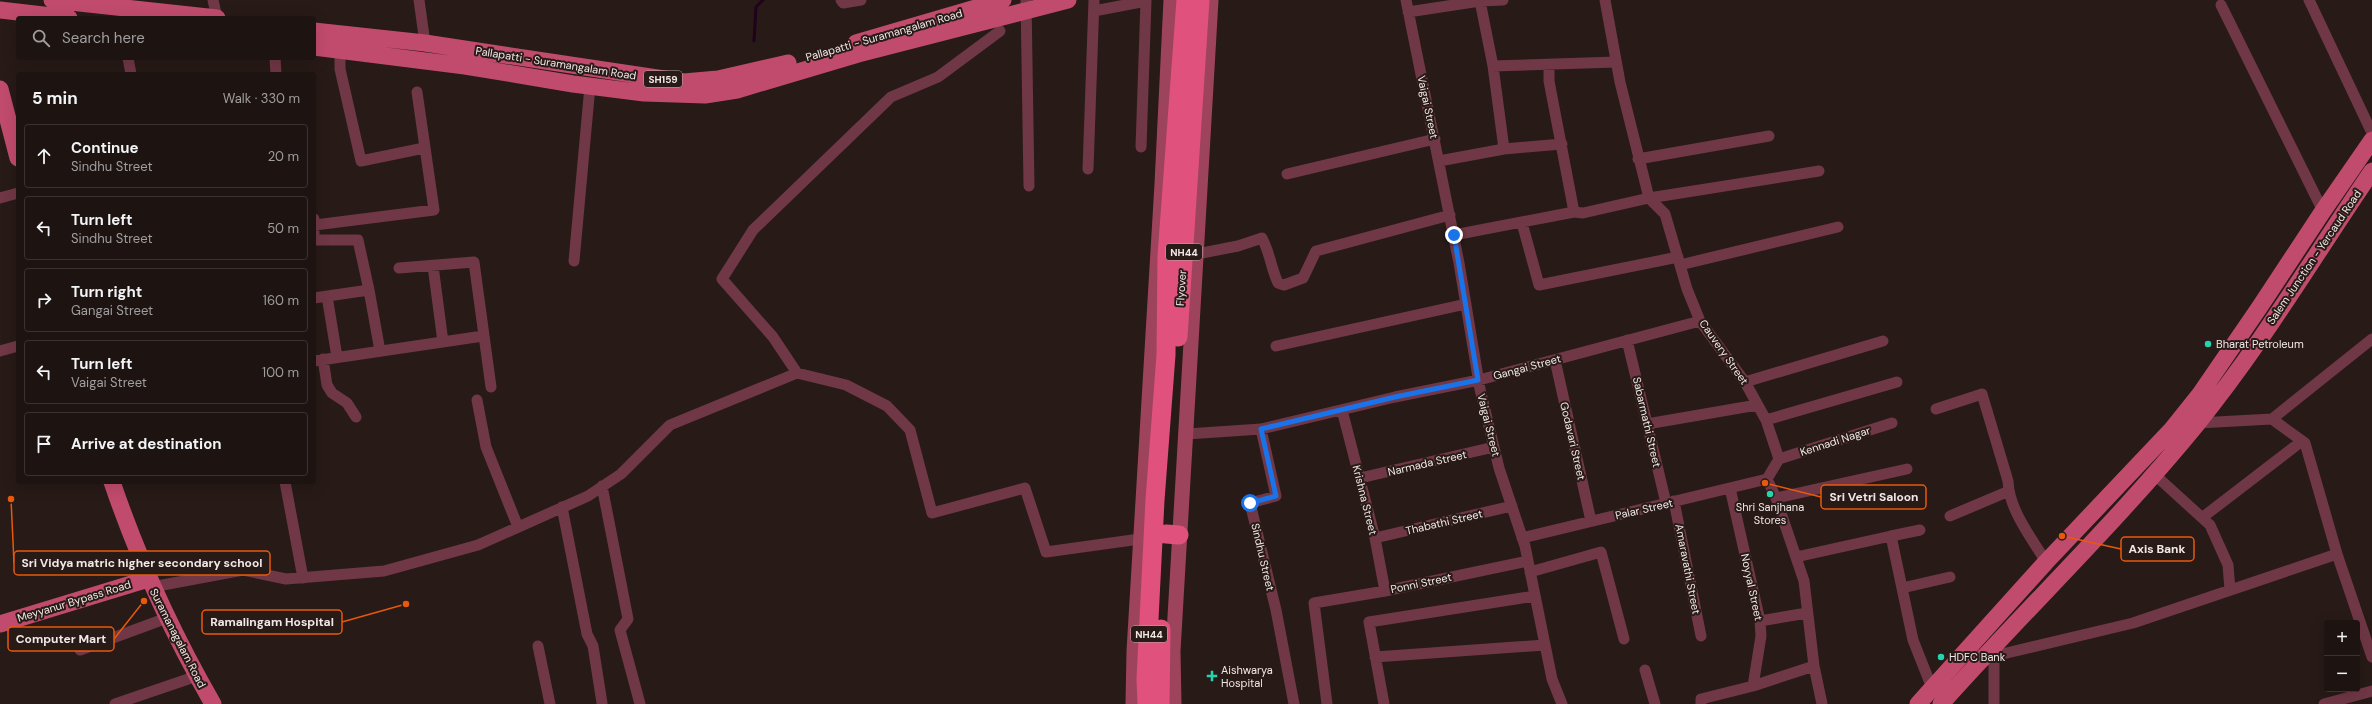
<!DOCTYPE html>
<meta charset="utf-8">
<style>
:root{--surface:#1d1411;--page:#2a211f;--text:#f1f3f6;--muted:#a09e9f;--line:#3b3331}
body{margin:0;font-family:"DM Sans",sans-serif;background:var(--page);color:var(--text)}
.controls{position:absolute;right:12px;bottom:12px;display:grid;overflow:hidden;border-radius:4px;box-shadow:0 4px 16px #0002}
.controls button{width:36px;height:36px;display:grid;place-items:center;padding:0;border:0;border-bottom:1px solid var(--line);background:var(--surface);color:var(--text);font:20px sans-serif}
.stop{position:absolute;width:12px;height:12px;margin:-9px;border:3px solid #1a73e8;border-radius:50%;background:#fff}
.stop.end{background:#1a73e8;border-color:#fff;box-shadow:0 1px 4px #0008}
.list{margin:0;padding:0;list-style:none}
h2{display:flex;justify-content:space-between;align-items:center;height:52px;margin:0;padding:0 16px;font-size:17px}
h2 small{font-size:13px;font-weight:400;color:var(--muted)}
.list li{display:grid;grid-template-columns:26px 1fr auto;gap:12px;align-items:center;box-sizing:border-box;height:64px;margin:0 8px 8px;padding:0 8px;border:1px solid var(--line);border-radius:4px}
.list b{display:block;font-size:15px;white-space:nowrap}
.list p{margin:0;font-size:13px;white-space:nowrap;color:var(--muted)}
.list em{font-size:13px;font-style:normal;color:var(--muted)}
.icon{flex:none;width:22px;height:22px;fill:none;stroke:currentColor;stroke-width:2;stroke-linecap:round;stroke-linejoin:round}
.map{position:relative;flex:none;width:2372px;height:704px;overflow:hidden}
.search{position:absolute;background:var(--surface);box-shadow:0 4px 16px #0002;left:16px;top:16px;width:300px;height:44px;display:flex;align-items:center;gap:10px;box-sizing:border-box;padding:0 14px;border-radius:4px;color:var(--muted);font-size:15px}
.panel{position:absolute;background:var(--surface);box-shadow:0 4px 16px #0002;left:16px;top:72px;width:300px;height:412px;border-radius:4px}
.map>svg:first-child{display:block}
</style>
<div class="map">
<svg width="2372" height="704" viewBox="0 0 2372 704">
<rect width="100%" height="100%" fill="#271a17"/>
<g fill="none" stroke-linecap="round" stroke-linejoin="round">
<path stroke="#21011b" stroke-width="3" d="M754,41L756,7L763,0"/>
<path stroke="#703746" stroke-width="11" d="M213,0L217,18
M419,0L425,43
M841,0L843,3L861,0
M1026,0L1029,186
M1406,0L1459,263L1480,389L1499,468L1525,546L1552,679L1562,704
M1605,0L1620,82L1649,198L1665,214L1687,289L1700,321L1745,382L1766,420L1779,459L1767,479L1776,498L1804,581L1814,666L1822,704
M2309,0L2372,133
M1480,1L1493,66L1504,149
M2221,5L2323,211
M1094,11L1146,1L1141,147
M1408,12L1480,1L1503,0
M340,44V69L361,161L424,148
M128,58L131,74
M275,58L276,74
M1493,66L1616,62
M1549,66V81L1574,212
M1638,159L1769,136
M1439,161L1504,149L1562,144
M1088,169L1094,0
M1287,174L1435,139
M0,198L18,193
M314,219V240H358L369,290
M1522,223L1539,285L1678,257
M315,225L434,210L417,92
M1454,235L1574,212L1583,213L1649,198L1819,171
M1197,254L1238,246L1262,238C1270,253 1271,268 1278,283L1284,285L1303,278L1316,251L1450,215
M574,261L590,86
M1680,265L1838,227
M433,266L443,342
M399,268L474,262L491,387
M327,296L337,357
M314,298L369,290L380,351
M1627,340L1666,503
M1276,346L1466,304
M0,351L18,346
M323,359L327,385L332,393L347,403L356,417
M1555,360L1591,521
M314,361L483,336
M797,373L773,337L722,279L753,230L891,97L938,77L1000,31
M1745,382L1883,341
M477,400L486,447L518,527
M1936,409L1982,394L2008,481C2009,510 2031,537 2046,562
M1342,410L1375,538L1385,591
M1766,420L1897,382
M2196,421L2198,423L2272,419L2372,339
M1647,424L1757,405
M1261,429L1276,496L1250,503L1276,610L1294,704
M1187,434L1261,429L1395,397L1479,380L1700,321
M1779,459L1892,423
M2154,474L2210,525L2228,565L2230,590
M1360,478L1494,447
M285,482L303,578
M602,486L628,619L620,630L640,704
M1730,488L1760,621L1761,636L1753,686
M1776,498L1907,469
M1674,501L1701,636
M562,507L587,634L593,646L602,703
M1950,516L2009,491
M2203,517L2302,441
M1891,536L1920,530
M1375,538L1512,506
M1522,538L1767,479
M2337,554L2372,657
M1796,557L1891,536L1913,640L1932,688
M1530,572L1601,552L1624,639
M152,587L243,570L286,579L384,571L478,545L588,496L621,474L670,425L797,373L846,385L887,406L910,430L932,513L1025,488L1046,552L1147,538
M1902,588L1950,577
M1760,621L1807,613
M538,646L550,704
M80,650L167,618
M1375,657L1545,645
M1985,661L1994,656L2133,623L2337,554L2305,443L2272,419
M1645,670L1655,704
M115,704L197,676
M1327,704L1314,603L1385,591L1528,561
M1384,704L1369,622L1535,596
M1701,704V699L1753,686L1814,666
M1994,704V656
M2324,704L2372,691"/>
<path stroke="#9e435c" stroke-width="15" d="M1133,704L1134,651L1162,184L1171,0
M1174,704L1173,651L1211,0"/>
<path stroke="#c14b6d" stroke-width="17" d="M52,0L217,18
M0,10L69,18
M314,31L425,43L684,82L718,79L788,63
M856,43L1003,0
M314,47L465,66L573,84L644,93L705,95L737,90L858,54L1068,0
M0,89L18,158
M112,482C139,561 171,631 213,704
M0,624L148,579
M1918,704L2046,562L2172,429L2200,394L2259,308L2323,211L2372,140
M1941,704C2025,610 2117,522 2197,424C2262,344 2314,256 2372,171"/>
<path stroke="#e1517d" stroke-width="19" d="M1178,337L1200,0
M1166,534L1179,535
M1147,704L1146,679L1155,500L1166,355L1167,256L1186,0
M1160,704L1161,629"/>
</g>
<g fill="none" stroke-linecap="round" stroke-linejoin="round">
<path stroke="#1a73e8" stroke-width="5" d="M1250,503L1276,496L1261,429L1395,397L1478,380L1454,235"/>
</g>
<g fill="#23d5af" stroke="#271a17" stroke-width="1.5">
<circle cx="2208" cy="344" r="4"/>
<circle cx="1770" cy="494" r="4"/>
<circle cx="1941" cy="657" r="4"/>
<path d="M1210 670h4v4h4v4h-4v4h-4v-4h-4v-4h4z"/>
</g>
<g text-anchor="middle" stroke-width="4" stroke-linejoin="round" paint-order="stroke">
<g fill="#271a17" stroke="#b5aaa8" stroke-width="1">
<rect x="644" y="71" width="38" height="16" rx="3"/>
<rect x="1166" y="244" width="36" height="16" rx="3"/>
<rect x="1131" y="626" width="36" height="16" rx="3"/>
</g>
<g font-size="10" font-weight="bold" fill="#f2e8e6">
<text x="663" y="83">SH159</text>
<text x="1184" y="256">NH44</text>
<text x="1149" y="638">NH44</text>
</g>
<g font-size="11" fill="#f2e8e6" stroke="#271a17">
<text transform="translate(884 35) rotate(-16)" y="4">Pallapatti - Suramangalam Road</text>
<text transform="translate(556 63) rotate(9)" y="4">Pallapatti - Suramangalam Road</text>
<text transform="translate(1428 107) rotate(78)" y="4">Vaigai Street</text>
<text transform="translate(2314 257) rotate(-56)" y="4">Salem Junction - Yercaud Road</text>
<text transform="translate(1181 288) rotate(-86)" y="4">Flyover</text>
<text transform="translate(1724 352) rotate(55)" y="4">Cauvery Street</text>
<text transform="translate(1527 367) rotate(-15)" y="4">Gangai Street</text>
<text transform="translate(1647 422) rotate(77)" y="4">Sabarmathi Street</text>
<text transform="translate(1489 425) rotate(76)" y="4">Vaigai Street</text>
<text transform="translate(1573 441) rotate(77)" y="4">Godavari Street</text>
<text transform="translate(1835 441) rotate(-18)" y="4">Kennadi Nagar</text>
<text transform="translate(1427 463) rotate(-13)" y="4">Narmada Street</text>
<text transform="translate(1365 500) rotate(76)" y="4">Krishna Street</text>
<text transform="translate(1644 509) rotate(-13)" y="4">Palar Street</text>
<text transform="translate(1444 522) rotate(-13)" y="4">Thabathi Street</text>
<text transform="translate(1263 557) rotate(77)" y="4">Sindhu Street</text>
<text transform="translate(1688 569) rotate(79)" y="4">Amaravathi Street</text>
<text transform="translate(1421 583) rotate(-12)" y="4">Ponni Street</text>
<text transform="translate(1752 587) rotate(78)" y="4">Noyyal Street</text>
<text transform="translate(74 601) rotate(-17)" y="4">Meyyanur Bypass Road</text>
<text transform="translate(178 638) rotate(63)" y="4">Suramanagalam Road</text>
</g>
<g font-size="11" fill="#f2e8e6" stroke="#271a17" text-anchor="start">
<text x="2216" y="348">Bharat Petroleum</text>
<text x="1770" y="511" text-anchor="middle">Shri Sanjhana<tspan x="1770" dy="13">Stores</tspan></text>
<text x="1949" y="661">HDFC Bank</text>
<text x="1221" y="674">Aishwarya<tspan x="1221" dy="13">Hospital</tspan></text>
</g>
</g>
<path fill="none" stroke="#e8590c" stroke-width="1.5" d="M1765 483L1821 497M2062 536L2121 549M11 499L14 563M406 604L342 622M144 601L114 639"/>
<g fill="#e8590c" stroke="#271a17" stroke-width="1.5">
<circle cx="1765" cy="483" r="4"/>
<circle cx="2062" cy="536" r="4"/>
<circle cx="11" cy="499" r="4"/>
<circle cx="406" cy="604" r="4"/>
<circle cx="144" cy="601" r="4"/>
</g>
<g fill="#271a17" stroke="#e8590c" stroke-width="1.5">
<rect x="1821" y="485" width="105" height="24" rx="4"/>
<rect x="2121" y="537" width="73" height="24" rx="4"/>
<rect x="14" y="551" width="256" height="24" rx="4"/>
<rect x="202" y="610" width="140" height="24" rx="4"/>
<rect x="8" y="627" width="106" height="24" rx="4"/>
</g>
<g font-size="12" text-anchor="middle" font-weight="bold" fill="#f2e8e6">
<text x="1874" y="501">Sri Vetri Saloon</text>
<text x="2157" y="553">Axis Bank</text>
<text x="142" y="567">Sri Vidya matric higher secondary school</text>
<text x="272" y="626">Ramalingam Hospital</text>
<text x="61" y="643">Computer Mart</text>
</g>
</svg>
<div class="controls">
<button>+</button>
<button>−</button>
</div>
<div class="stop" style="left:1250px;top:503px"></div>
<div class="stop end" style="left:1454px;top:235px"></div>
<div class="search"><svg class="icon" aria-label="search" viewBox="0 0 24 24"><circle cx="10" cy="10" r="6"/><path d="M15 15l6 6"/></svg>Search here</div>
<section class="panel">
<h2>5 min<small>Walk · 330 m</small></h2>
<ul class="list">
<li><svg class="icon" aria-label="ahead" viewBox="0 0 24 24"><path d="M12 20V5M6 11l6-6 6 6"/></svg><div><b>Continue</b><p>Sindhu Street</p></div><em>20 m</em></li>
<li><svg class="icon" aria-label="left" viewBox="0 0 24 24"><path d="M17 20v-9H6M10 6l-5 5 5 5"/></svg><div><b>Turn left</b><p>Sindhu Street</p></div><em>50 m</em></li>
<li><svg class="icon" aria-label="right" viewBox="0 0 24 24"><path d="M7 20v-9h11M14 6l5 5-5 5"/></svg><div><b>Turn right</b><p>Gangai Street</p></div><em>160 m</em></li>
<li><svg class="icon" aria-label="left" viewBox="0 0 24 24"><path d="M17 20v-9H6M10 6l-5 5 5 5"/></svg><div><b>Turn left</b><p>Vaigai Street</p></div><em>100 m</em></li>
<li><svg class="icon" aria-label="arrive" viewBox="0 0 24 24"><path d="M6 21V4h12l-3 4 3 4H6"/></svg><div><b>Arrive at destination</b></div></li>
</ul>
</section>
</div>
